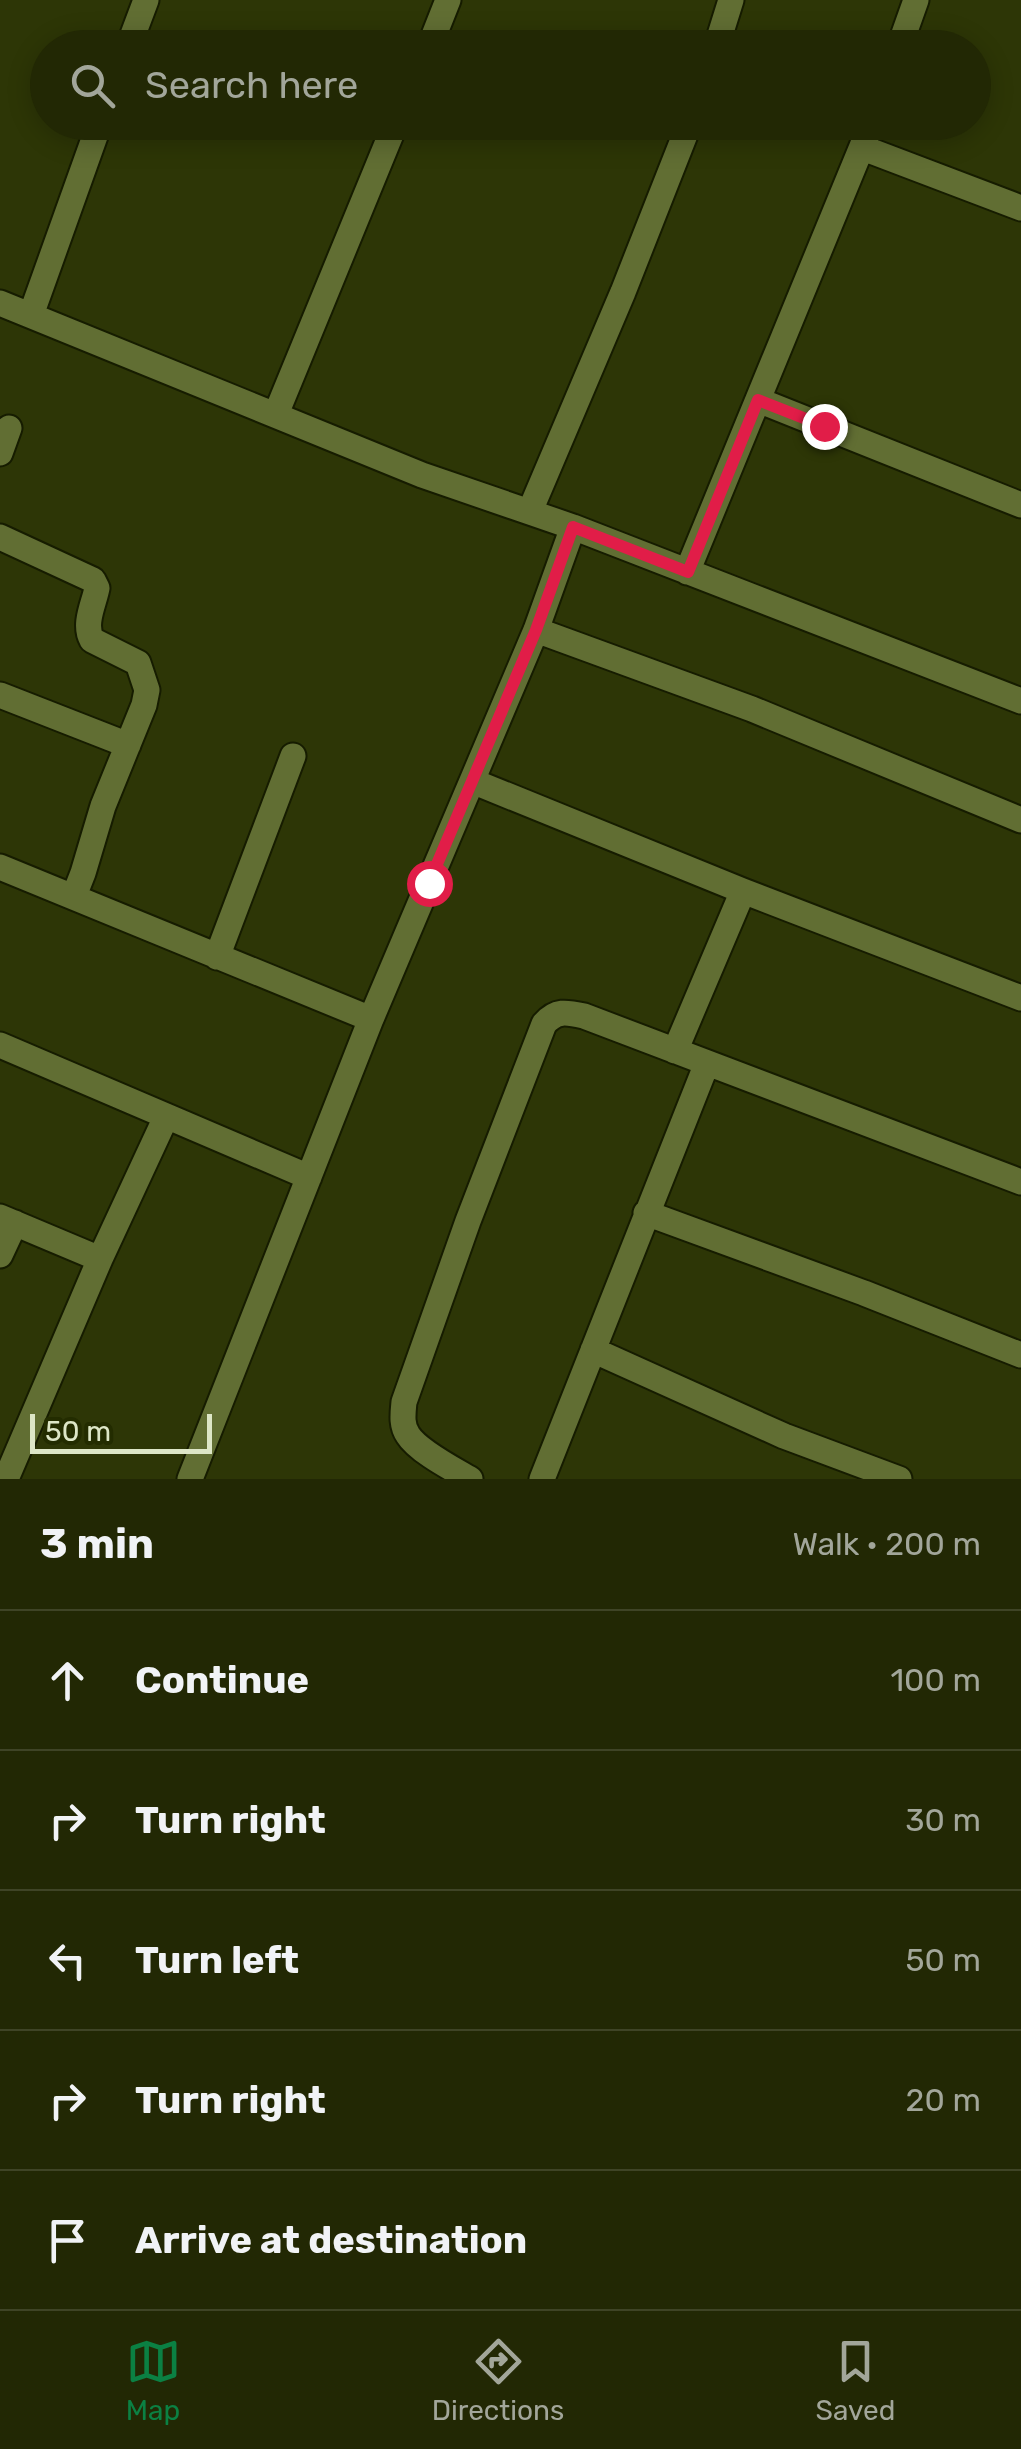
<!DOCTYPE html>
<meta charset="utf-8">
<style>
:root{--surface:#222804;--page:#2e3413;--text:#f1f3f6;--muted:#a2a69a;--line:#3f4426;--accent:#0b8043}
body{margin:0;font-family:Rubik,sans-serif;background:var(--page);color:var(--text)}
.scale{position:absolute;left:30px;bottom:25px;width:182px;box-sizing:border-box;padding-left:10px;border:5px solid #dde6c7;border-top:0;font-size:28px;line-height:35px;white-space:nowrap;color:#dde6c7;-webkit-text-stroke:8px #232c00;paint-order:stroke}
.stop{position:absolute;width:30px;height:30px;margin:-22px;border:8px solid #e11d48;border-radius:50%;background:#fff}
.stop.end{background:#e11d48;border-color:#fff;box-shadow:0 2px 10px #0008}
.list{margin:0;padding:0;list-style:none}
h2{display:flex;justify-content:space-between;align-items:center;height:130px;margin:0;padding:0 40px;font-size:42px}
h2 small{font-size:32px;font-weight:400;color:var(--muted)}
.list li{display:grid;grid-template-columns:65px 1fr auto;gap:30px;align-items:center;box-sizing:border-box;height:140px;padding:0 40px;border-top:2px solid var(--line)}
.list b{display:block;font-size:38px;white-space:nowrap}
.list em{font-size:32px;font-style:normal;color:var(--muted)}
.icon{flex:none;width:55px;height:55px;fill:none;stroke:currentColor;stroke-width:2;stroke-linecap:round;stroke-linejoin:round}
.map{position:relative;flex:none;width:1021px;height:1479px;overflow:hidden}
.search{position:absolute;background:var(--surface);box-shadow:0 5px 25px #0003;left:30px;right:30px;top:30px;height:110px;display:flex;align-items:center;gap:25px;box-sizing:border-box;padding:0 35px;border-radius:55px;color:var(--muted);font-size:38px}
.sheet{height:830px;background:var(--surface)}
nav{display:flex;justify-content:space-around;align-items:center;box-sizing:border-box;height:140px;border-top:2px solid var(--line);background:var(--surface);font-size:28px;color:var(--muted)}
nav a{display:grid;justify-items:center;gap:5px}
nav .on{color:var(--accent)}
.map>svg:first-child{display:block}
</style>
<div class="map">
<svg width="1021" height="1479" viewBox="0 0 1021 1479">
<rect width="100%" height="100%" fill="#2d3606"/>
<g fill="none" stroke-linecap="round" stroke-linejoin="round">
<defs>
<path id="minor" d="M128,48L146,0
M429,48L448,0
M716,48L731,0
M899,48L916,0
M863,148L1021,208
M0,303L422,475L573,527L1021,701
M31,315L100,122
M758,400L1021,505
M276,414L396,122
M0,453L9,428
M530,511L623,292L690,122
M0,537L93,580L97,588C94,604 83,624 92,640L138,663L147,690L144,705L103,806L83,873L74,896
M687,572L872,122
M536,630L752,709L1021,820
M0,695L128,745
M472,781L743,891L1021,998
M0,867L371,1019
M217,957L293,756
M0,1045L309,1177
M675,1051L743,891
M646,1213L864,1293L1021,1355
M0,1217L100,1259
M0,1255L15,1223
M593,1350L784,1436L899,1479
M6,1479L100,1259L166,1117
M190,1479L371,1019L536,630L573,527
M470,1479C453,1469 418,1451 408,1435C401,1425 403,1413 404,1402L468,1221L544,1024C556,1010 566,1012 584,1016L1021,1182
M542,1479L707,1063"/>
</defs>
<use href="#minor" stroke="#161c00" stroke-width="29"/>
<use href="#minor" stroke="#616e33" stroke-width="25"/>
</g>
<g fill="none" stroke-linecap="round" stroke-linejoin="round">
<path stroke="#e11d48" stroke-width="12" d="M429,883L536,630L573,527L688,572L758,400L824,426"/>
</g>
</svg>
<div class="scale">50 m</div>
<div class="stop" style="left:429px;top:883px"></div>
<div class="stop end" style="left:824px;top:426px"></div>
<div class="search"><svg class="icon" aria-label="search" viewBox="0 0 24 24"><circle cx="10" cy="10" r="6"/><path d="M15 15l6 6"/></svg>Search here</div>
</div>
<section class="sheet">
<h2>3 min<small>Walk · 200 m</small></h2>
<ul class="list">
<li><svg class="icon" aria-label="ahead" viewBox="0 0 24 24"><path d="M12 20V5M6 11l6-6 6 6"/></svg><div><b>Continue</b></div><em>100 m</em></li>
<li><svg class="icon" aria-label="right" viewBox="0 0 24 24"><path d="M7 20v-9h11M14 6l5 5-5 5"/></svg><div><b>Turn right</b></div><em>30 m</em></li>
<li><svg class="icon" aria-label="left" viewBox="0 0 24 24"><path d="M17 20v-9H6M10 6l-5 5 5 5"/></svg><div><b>Turn left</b></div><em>50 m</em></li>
<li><svg class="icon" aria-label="right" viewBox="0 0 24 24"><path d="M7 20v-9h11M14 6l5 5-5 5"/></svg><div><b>Turn right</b></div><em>20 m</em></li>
<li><svg class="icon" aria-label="arrive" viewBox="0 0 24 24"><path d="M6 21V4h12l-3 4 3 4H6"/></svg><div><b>Arrive at destination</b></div></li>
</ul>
</section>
<nav>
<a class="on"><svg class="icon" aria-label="map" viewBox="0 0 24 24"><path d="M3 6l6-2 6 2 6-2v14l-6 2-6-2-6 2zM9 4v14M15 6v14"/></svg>Map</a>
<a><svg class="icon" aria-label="directions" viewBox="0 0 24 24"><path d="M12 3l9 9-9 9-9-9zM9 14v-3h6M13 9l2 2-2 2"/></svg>Directions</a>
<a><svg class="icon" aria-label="saved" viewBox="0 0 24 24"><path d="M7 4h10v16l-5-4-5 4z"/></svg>Saved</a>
</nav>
